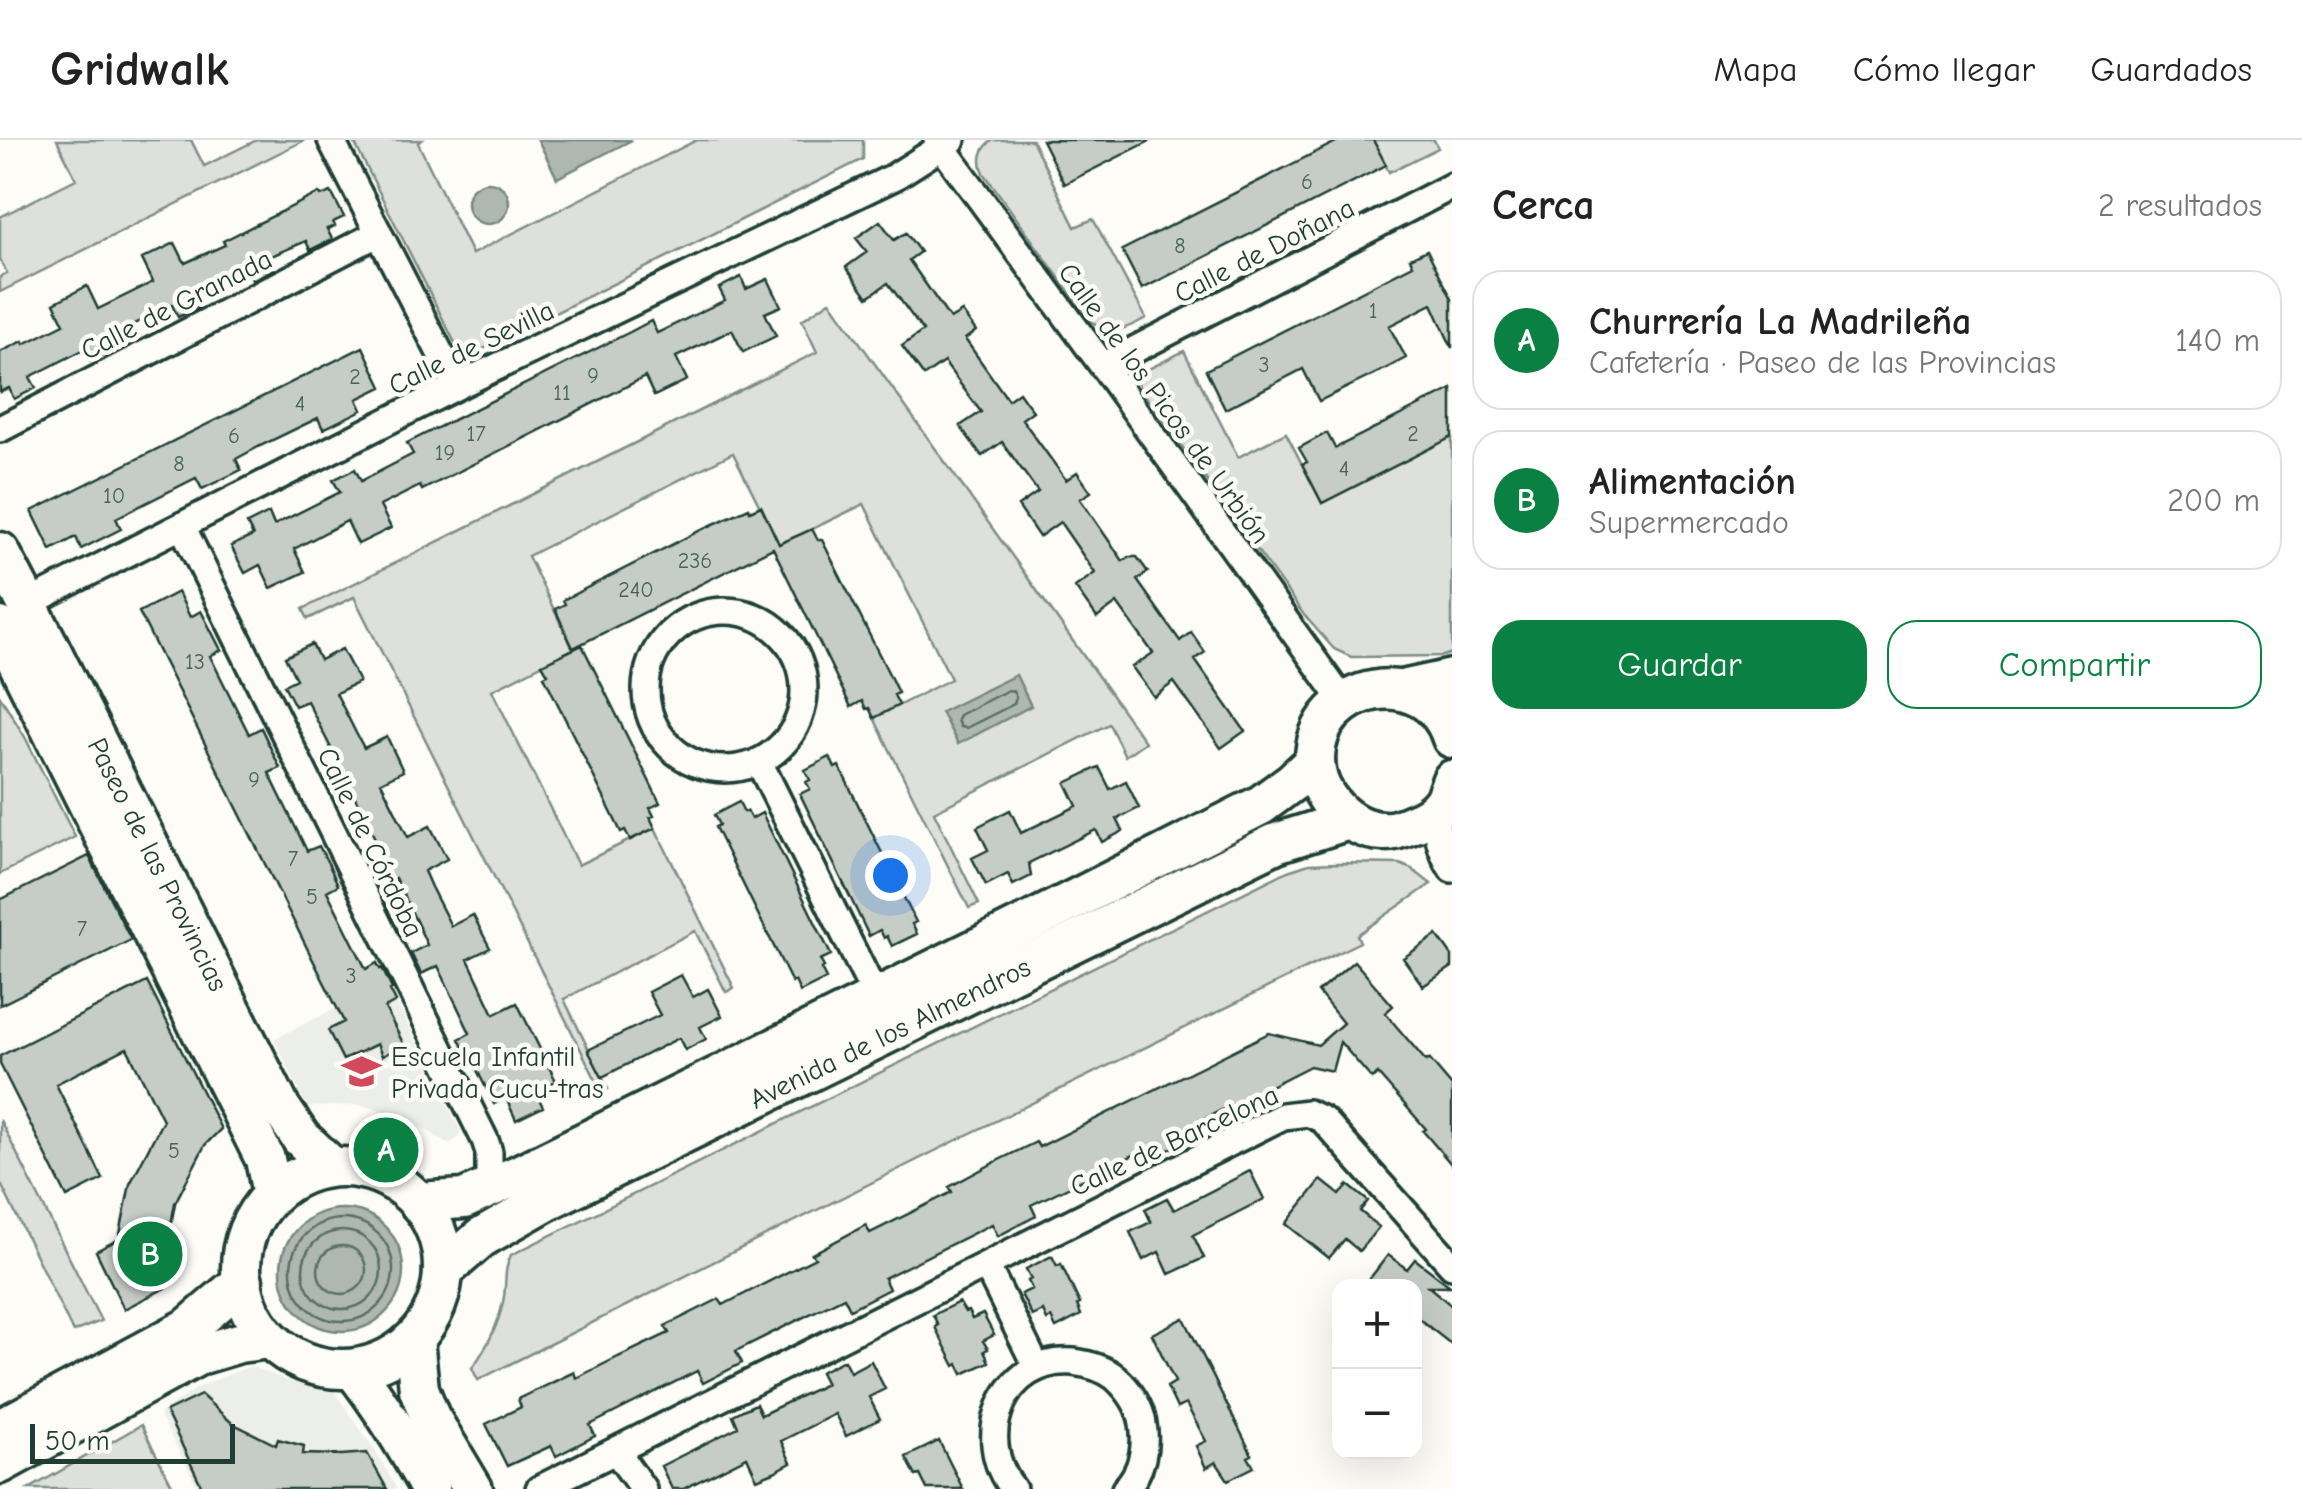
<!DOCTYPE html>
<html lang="es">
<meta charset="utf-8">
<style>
:root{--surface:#fff;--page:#f2f2f2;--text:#222;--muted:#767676;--line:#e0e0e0;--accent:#0b8043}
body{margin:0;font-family:"Comic Neue",sans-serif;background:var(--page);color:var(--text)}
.controls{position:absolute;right:30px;bottom:30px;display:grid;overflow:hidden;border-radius:20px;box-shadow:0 10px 40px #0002}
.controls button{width:90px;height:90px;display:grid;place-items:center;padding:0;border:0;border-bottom:2px solid var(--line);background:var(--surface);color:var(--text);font:50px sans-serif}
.scale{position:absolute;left:30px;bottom:25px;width:205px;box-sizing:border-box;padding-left:10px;border:5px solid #1f3d34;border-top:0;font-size:28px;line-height:35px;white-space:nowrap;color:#1f3d34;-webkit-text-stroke:8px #fdfcf7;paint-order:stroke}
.you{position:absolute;left:890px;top:735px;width:35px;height:35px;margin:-25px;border:8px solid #fff;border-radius:50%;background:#1a73e8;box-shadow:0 0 0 15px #1a73e833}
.badge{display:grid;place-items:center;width:65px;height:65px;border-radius:50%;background:var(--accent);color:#fff;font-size:32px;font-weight:700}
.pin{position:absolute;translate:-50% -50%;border:5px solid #fff;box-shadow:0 2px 10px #0006}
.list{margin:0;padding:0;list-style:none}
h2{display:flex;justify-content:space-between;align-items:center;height:130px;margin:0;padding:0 40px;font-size:42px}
h2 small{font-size:32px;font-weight:400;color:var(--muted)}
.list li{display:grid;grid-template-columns:65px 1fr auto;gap:30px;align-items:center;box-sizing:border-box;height:140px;margin:0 20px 20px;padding:0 20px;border:2px solid var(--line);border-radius:30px}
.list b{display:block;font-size:38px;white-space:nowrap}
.list p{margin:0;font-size:32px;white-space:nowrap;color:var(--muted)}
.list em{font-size:32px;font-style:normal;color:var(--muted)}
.actions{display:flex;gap:20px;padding:30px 40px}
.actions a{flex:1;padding:22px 0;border:2px solid var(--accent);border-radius:30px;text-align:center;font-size:35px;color:var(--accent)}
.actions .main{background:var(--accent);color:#fff}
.map{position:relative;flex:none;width:1452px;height:1349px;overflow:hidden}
header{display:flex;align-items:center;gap:60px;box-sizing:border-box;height:140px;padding:0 50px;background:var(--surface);border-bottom:2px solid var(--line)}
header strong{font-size:48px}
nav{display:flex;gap:55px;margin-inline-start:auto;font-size:35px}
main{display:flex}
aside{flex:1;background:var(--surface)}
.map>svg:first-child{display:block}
</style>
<header>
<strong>Gridwalk</strong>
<nav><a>Mapa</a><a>Cómo llegar</a><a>Guardados</a></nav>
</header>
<main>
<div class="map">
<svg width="1452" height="1349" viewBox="0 0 1452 1349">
<rect width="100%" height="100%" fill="#fdfcf7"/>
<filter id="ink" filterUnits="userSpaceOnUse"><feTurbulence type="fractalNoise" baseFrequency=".01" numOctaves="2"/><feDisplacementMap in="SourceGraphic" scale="20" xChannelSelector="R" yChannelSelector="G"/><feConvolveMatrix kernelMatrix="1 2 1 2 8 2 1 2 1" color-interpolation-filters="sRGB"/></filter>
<g filter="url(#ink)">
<path fill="#eceee9" d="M387,843L460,990L459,997L451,1003H447L410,980L386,971L359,965L307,967L274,899Z
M250,1226L288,1241L333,1250L375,1310L397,1349H199L159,1274L199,1247Z"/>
<path fill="#dde0db" stroke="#7e8e88" stroke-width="2.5" d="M57,0H191L204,26L257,0H305L0,152V137L7,133L0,119V77L76,39Z
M353,0H422L418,3L472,114L697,0H863V19L477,212L466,213L456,205Z
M993,0H1032L1075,87L1093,79L1146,178C1125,190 1111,196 1090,181L984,33C978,20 981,8 993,0Z
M1373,0H1434L1438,8L1389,32Z
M830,161L1145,602L1125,616L1109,584L934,672L979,764L969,768L874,578L951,539L864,364L779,405L733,313L528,416L573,509L492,550L578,725L655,688L734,848L726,852L695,791L564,859L608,949L602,952L354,457L308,479L303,469L817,212L802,180Z
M1184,211L1238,317L1286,293L1322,363L1452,297V513L1443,516L1351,517L1334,509L1304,475L1139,247L1138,241L1141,233Z
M0,556L25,597L75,697L0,734Z
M1338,723L1400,724L1412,729L1431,744L1357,795L1360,802L971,993L478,1240L472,1228C486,1209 498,1186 503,1162C507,1146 503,1130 511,1115L1288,731L1309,724Z
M0,980L101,1181L73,1192L0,1042Z
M141,1285L174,1349H29Z"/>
<path fill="#aeb8b1" stroke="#75877f" stroke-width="2.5" d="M538,0H632L557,38Z
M467 63a21 21 0 1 1 42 0a21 21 0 1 1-42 0Z
M1016,535L1031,566L958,604L941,572Z
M281 1130a61 61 0 1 1 122 0a61 61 0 1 1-122 0Z"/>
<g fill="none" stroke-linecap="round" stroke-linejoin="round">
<path stroke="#586e66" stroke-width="2.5" d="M1008,550L1013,551L1016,557L1014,564L966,588L960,587L957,580L959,575Z
M291 1130a51 51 0 1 1 102 0a51 51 0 1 1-102 0Z
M303 1130a39 39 0 1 1 78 0a39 39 0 1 1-78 0Z
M318 1130a24 24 0 1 1 48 0a24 24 0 1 1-48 0Z"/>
</g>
<path fill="#c6cdc7" stroke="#1f3d34" stroke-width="2.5" d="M1042,0H1152L1064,44Z
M1340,0H1373L1386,25L1142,149L1122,110Z
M331,52L344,77L333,82L335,86L327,89L332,99L310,110L306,101L269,117L274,129L252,140L248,130L239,134V132L194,154L200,167L178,177L172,165L106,198L112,210L90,221L85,209L30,237L36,248L14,259L9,248L0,252V212L23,201L24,204L64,184L54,163L87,146L98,169L153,142L142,119L175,103L185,123L225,105L223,101L319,53L321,56Z
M880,81L894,100L906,93L920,112L909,120L950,179L962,172L976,191L965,199L1008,260L1019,252L1026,262L1033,271L1022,279L1066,340L1077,332L1091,352L1080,359L1123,421L1129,417H1137L1148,432L1137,440L1180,501L1191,492L1205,512L1195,520L1245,591L1221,608L1174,542L1154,557L1132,527L1153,513L1117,463L1097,478L1075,447L1095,433L1060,382L1039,397L1018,366L1038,352L1002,302L982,316L960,286L981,272L944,222L924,236L902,206L923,191L888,143L868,157L846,127L867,112L856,98Z
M1427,110L1452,159V208L1432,164L1389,186L1406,218L1383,230L1319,261L1303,229L1225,269L1206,230L1413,125L1410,118Z
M741,137L746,149L768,139L781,166L765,173L776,196L743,212L732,190L676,217L687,240L654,256L645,237L422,350L420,346L380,366L391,388L358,404L347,381L294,409L305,432L271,448L260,425L245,433L231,406L253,396L247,384L269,373L274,385L340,352L333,340L355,329L361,341L413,314L407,303L630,192L651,181L657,193L725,160L719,148Z
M363,207L382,247L357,259L362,270L323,289L318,278L260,306L236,319L241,330L202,349L196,338L116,378L121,389L81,409L76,397L51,410L32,371Z
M1452,249V297L1322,363L1302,324L1307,322L1299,308L1327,293L1335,308Z
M761,366L779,404L812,389L818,400H822L889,534L898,553L894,555L899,565L874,578L869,568L866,569L862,561L851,567L773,408L573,508L555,469L565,464L563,460L705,388L749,368L750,371Z
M178,452L190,477L201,471L221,510L210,516L249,594L261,588L280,628L269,633L307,711L319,706L329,725L338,745L327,751L366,829L377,823L380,829L382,828L392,849L390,850L396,862L385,868L404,905L382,916L377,904L343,920L328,890L344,882L139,472Z
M312,504L320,520L342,509L359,542L336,553L356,593L364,608L387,597L403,631L381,642L408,697L430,686L447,719L424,731L431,747L451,786L473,775L490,808L468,819L494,874L517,863L556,941L535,951L543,967L516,980L506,958L494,964L472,920L470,921L459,899L470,893L438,826L421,834L411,813L427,805L417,783L395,738L383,744L377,733L372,722L384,717L351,649L339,655L329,634L341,628L307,561L295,566L284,545L296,539L285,517Z
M582,505L660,663L650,668L654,676L650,677L655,688L630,700L625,690L621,692L544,536L548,534L542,524Z
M830,617L835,628L839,626L916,782L912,784L917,794L892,806L887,796L884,798L880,790L869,796L800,654L810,649L806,642L810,640L805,630Z
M1099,627L1110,649L1126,641L1139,668L1117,679L1123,691L1102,702L1096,690L1029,723L1031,736L1013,745L1008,734L986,745L972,718L988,710L977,687L1010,670L1021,693L1077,666L1066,643Z
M739,662L744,672L747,671L751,679L762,673L831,815L820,820L824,827L821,829L826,839L800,852L795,841L792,843L715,687L719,685L714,675Z
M89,716L131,800L0,865V760Z
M1437,795L1452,816V827L1423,846L1403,818Z
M1354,821L1393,866L1385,873L1426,921L1429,919L1452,946V1025L1423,991L1426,989L1378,934L1372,939L1340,902L1332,931L1310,926L1253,955L1258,965L1237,976L1232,965L1179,991L1184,1002L1164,1012L1144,1021L1140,1012L1031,1065L1036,1076L998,1096L992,1084L884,1138L889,1149L850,1169L844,1157L736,1211L742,1223L703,1243L697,1231L590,1285L595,1296L556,1316L551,1306L507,1326L486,1284L521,1267L518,1259L574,1232L576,1238L618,1217L669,1193L665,1186L719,1159L723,1165L815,1118L812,1114L866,1085L870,1093L952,1052L949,1047L999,1020L1036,1002L1039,1007L1269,893L1318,905L1343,883L1318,852Z
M681,835L693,857L708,849L722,876L700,887L706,899L685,910L679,898L602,937L588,910L660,875L648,852Z
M147,842L221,989L205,1005L175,1063L166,1112L169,1146L124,1169L96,1111L119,1099L130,1044L163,980L127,908L56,944L103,1039L67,1057L0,924V916Z
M1250,1031L1264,1059L1193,1095L1204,1118L1169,1134L1159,1112L1143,1120L1130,1092L1151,1082L1145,1069L1167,1058L1174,1070Z
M1321,1040L1340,1055L1348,1045L1368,1061L1360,1071L1379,1087L1359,1111L1345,1099L1329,1118L1286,1084Z
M1388,1115L1407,1129L1415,1119L1450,1146H1428L1452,1166V1205L1414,1175V1146H1364Z
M1052,1116L1057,1126L1061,1124L1080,1164L1077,1165L1081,1175L1056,1188L1051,1178L1047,1180L1043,1171L1032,1176L1021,1154L1032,1149L1028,1141L1031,1139L1026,1129Z
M959,1162L965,1172L968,1171L972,1179L983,1174L994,1195L983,1201L988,1209L984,1211L989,1222L963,1234L958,1224L955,1226L935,1187L938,1185L933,1175Z
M1184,1178L1252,1315L1248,1317L1254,1327L1228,1340L1216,1322L1206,1328L1196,1306L1206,1301L1186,1264L1177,1268L1167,1247L1175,1242L1152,1194Z
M844,1220L850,1232L871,1221L885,1249L869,1257L880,1279L846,1296L835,1274L781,1301L791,1323L774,1332L757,1339L747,1317L683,1349H672L661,1326L738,1287L733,1275L745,1269L756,1264L761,1275L826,1244L820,1232Z
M201,1255L232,1283L276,1305L278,1299L304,1306L303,1314L341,1315L367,1313L387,1349H203L166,1272Z
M939,1301L963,1349H927L920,1335L916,1336L906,1317Z"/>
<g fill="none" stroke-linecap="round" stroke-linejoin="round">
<defs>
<path id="street" d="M331,0L457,246
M937,0L1103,226L1344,562
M1103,226L1452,46
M0,289L379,93
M182,386L485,1000L489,1012V1048
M27,464L457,246L894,37L952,0
M646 550a79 79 0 1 1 158 0a79 79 0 1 1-158 0Z
M759,622L876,857
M1435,671C1437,692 1440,711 1452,729
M986,1125L1037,1228
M616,1311L643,1349
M539,1349L1283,976L1308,973L1323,980L1452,1125
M1013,1349C972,1298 1003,1217 1073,1222C1089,1224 1104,1228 1116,1238C1130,1251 1140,1265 1143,1284C1147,1307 1142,1332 1125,1349"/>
<g id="secondary">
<path id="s1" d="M0,412L47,502L280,967L301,998L332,1027"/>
<path d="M0,487L265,1019L272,1054"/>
<path d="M1402,550L1452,539"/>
<path d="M1452,598C1428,521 1315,541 1315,620C1315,655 1347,690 1383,691C1393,692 1403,688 1412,684C1424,680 1436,672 1443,662C1447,655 1449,647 1452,640"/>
<circle cx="342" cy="1128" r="101"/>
<path d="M418,1062L464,1059L516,1036L1038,778L1261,665L1292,642L1315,621"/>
<path id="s2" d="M443,1131L481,1098L546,1061L1276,703L1349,680"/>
<path d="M414,1200L419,1249L430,1277L473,1349"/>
<path d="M353,1229C383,1267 407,1307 430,1349"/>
<path d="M0,1289L188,1188L243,1141"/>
<path d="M0,1324L199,1215L239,1203L269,1199"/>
</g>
</defs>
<use href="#street" stroke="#1f3d34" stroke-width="32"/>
<use href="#secondary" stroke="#1f3d34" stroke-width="45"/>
<use href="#street" stroke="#fdfcf7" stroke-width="25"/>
<use href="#secondary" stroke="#fdfcf7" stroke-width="38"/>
</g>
</g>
<defs>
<symbol id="school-bare" viewBox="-9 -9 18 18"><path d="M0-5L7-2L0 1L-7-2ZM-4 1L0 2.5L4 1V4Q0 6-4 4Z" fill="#d1495b" stroke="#fdfcf7" stroke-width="2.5" paint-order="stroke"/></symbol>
</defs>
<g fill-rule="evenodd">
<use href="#school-bare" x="334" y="904" width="55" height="55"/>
</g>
<g text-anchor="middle" stroke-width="9" stroke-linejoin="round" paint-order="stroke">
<g font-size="22" fill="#496159">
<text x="1307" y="49">6</text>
<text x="1180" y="113">8</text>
<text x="1373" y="178">1</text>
<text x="1264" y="232">3</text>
<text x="593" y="243">9</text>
<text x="355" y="244">2</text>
<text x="562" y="260">11</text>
<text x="300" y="271">4</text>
<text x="476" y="301">17</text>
<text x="1413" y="301">2</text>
<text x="234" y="303">6</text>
<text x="445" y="320">19</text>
<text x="179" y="331">8</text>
<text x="1344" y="336">4</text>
<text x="114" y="363">10</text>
<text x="695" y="428">236</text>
<text x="636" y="457">240</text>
<text x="195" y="529">13</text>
<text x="254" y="647">9</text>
<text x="293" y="726">7</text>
<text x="312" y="764">5</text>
<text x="82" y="796">7</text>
<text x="351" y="843">3</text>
<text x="174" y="1018">5</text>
</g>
<g font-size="28" fill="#1f3d34" stroke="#fdfcf7">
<text transform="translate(1264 110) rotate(-27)" y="10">Calle de Doñana</text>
<text transform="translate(176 164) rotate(-27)" y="10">Calle de Granada</text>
<text transform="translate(471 207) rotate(-26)" y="10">Calle de Sevilla</text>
<text transform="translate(1165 263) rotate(54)" y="10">Calle de los Picos de Urbión</text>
<text transform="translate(371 702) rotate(64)" y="10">Calle de Córdoba</text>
<text dy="10" stroke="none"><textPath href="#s1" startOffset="350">Paseo de las Provincias</textPath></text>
<text dy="10" stroke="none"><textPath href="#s2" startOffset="508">Avenida de los Almendros</textPath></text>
<text transform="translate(1174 1000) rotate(-25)" y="10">Calle de Barcelona</text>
</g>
<g font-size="28" fill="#1f3d34" stroke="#fdfcf7" text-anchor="start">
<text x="391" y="926">Escuela Infantil<tspan x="391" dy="32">Privada Cucu-tras</tspan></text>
</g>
</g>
</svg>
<div class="controls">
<button>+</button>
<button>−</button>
</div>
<div class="scale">50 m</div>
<div class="you"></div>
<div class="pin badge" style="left:386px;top:1010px">A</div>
<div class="pin badge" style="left:150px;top:1114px">B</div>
</div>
<aside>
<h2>Cerca<small>2 resultados</small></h2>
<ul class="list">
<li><span class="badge">A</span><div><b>Churrería La Madrileña</b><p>Cafetería · Paseo de las Provincias</p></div><em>140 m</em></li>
<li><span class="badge">B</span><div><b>Alimentación</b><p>Supermercado</p></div><em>200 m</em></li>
</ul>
<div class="actions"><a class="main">Guardar</a><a>Compartir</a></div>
</aside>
</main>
